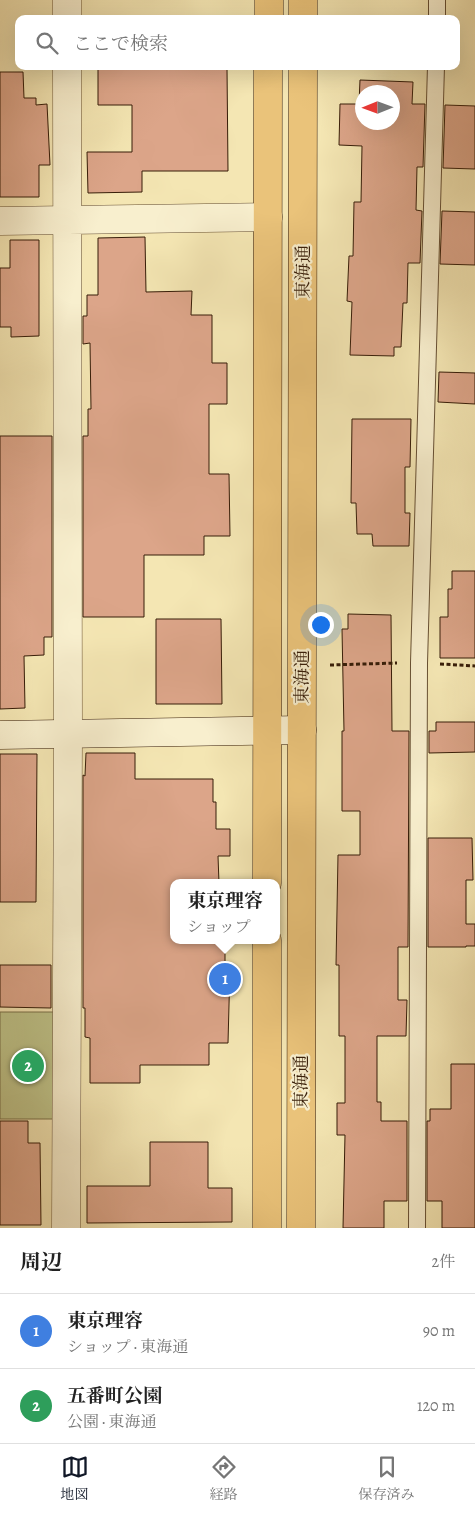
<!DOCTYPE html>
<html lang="ja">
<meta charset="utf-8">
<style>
:root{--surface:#fff;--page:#f2f2f2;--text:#222;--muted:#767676;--line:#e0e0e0;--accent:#111827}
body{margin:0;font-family:Alegreya,"Noto Serif JP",serif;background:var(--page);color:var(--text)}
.compass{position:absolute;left:355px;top:85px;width:45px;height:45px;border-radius:50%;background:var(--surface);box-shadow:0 5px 20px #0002;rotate:269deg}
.you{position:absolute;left:320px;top:624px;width:18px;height:18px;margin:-12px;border:4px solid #fff;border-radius:50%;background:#1a73e8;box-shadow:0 0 0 8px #1a73e833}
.badge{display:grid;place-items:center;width:32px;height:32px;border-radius:50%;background:var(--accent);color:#fff;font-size:16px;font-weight:700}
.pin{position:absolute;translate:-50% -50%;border:2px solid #fff;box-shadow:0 1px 5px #0006}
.popup{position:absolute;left:170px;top:879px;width:110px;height:65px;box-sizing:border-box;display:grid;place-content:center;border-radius:10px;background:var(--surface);filter:drop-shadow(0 1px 4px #0005);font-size:16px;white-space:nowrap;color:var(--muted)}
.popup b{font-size:19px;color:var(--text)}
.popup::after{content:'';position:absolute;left:50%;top:100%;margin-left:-10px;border:10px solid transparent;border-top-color:var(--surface)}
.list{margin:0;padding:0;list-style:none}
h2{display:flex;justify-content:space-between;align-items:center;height:65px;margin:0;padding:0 20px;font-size:21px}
h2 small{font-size:16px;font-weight:400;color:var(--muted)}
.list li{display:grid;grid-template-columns:32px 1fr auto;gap:15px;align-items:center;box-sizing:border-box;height:75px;padding:0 20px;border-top:1px solid var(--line)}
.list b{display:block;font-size:19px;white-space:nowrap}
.list p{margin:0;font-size:16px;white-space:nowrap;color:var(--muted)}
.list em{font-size:16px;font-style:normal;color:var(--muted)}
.icon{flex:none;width:28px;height:28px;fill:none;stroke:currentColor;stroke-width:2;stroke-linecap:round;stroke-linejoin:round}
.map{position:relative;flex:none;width:475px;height:1228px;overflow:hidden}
.search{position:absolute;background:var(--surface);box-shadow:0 5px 20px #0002;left:15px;right:15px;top:15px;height:55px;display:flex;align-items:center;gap:12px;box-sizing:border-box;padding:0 18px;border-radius:10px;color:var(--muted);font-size:19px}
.sheet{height:215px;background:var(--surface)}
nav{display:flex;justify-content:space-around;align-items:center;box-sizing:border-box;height:70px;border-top:1px solid var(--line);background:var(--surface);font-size:14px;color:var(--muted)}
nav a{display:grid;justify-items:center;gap:2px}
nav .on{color:var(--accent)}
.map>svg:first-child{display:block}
</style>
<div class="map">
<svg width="475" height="1228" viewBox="0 0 475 1228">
<rect width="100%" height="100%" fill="#f4e6b3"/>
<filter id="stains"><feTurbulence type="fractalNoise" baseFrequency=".004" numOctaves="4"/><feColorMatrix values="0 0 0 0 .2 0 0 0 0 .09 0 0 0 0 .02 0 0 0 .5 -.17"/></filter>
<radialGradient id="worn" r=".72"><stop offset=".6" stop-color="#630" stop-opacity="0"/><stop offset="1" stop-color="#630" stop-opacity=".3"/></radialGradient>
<path fill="#bfc48a" stroke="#7b7049" d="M0,1012H57V1119H0Z"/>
<path fill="#dca589" stroke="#371d08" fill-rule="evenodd" d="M98,68H227L228,171H142V192L88,193L87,152H132V105H98Z
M0,72H23L24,98H36V105L47,104L50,165H39V197H0Z
M360,80L413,82L412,104H425L423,167H417L416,210L422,211L420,263H408L407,303H403L401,347H394V356L350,355L352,302L347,301L349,256H353L354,202H361L362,146L339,145L340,104H359ZM362,92H392V122H362Z
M445,105L475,106V169L443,168Z
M442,211L475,212V265L440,264Z
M145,237L146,292L192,291L191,315H212V363H227V404H209V474H229L230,536H204V555H144V617H83V436H88V409H91L90,343L83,344V316H87V295H98V238Z
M10,240H39V336L11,337V327H0V268H10Z
M439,372L475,373V404L438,402Z
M352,419H411L410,467H405V513H410L409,546H373L372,534H357L356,503H351Z
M0,436H52V637H44V655L24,656L25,708L0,709Z
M452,571H475V658H440V617H448V589H452Z
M348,614L391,615L392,731H409L408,947H398V1000H407L406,1036H377V1102H381V1121H407V1201H384V1228H343L345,1135H337V1103H345V1036H339V965H336L338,855H360V811H342V731H344L342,629H348Z
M156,619H221L222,704H156Z
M436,722H475V752L429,753V731H436Z
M86,753H135V779H213V802H216V829H230V856H218L219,883H174V940H225V968H230L228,1043H209V1065H140V1083H90V1038L85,1037V1008H83V775L85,776Z
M0,754H37L36,902H0Z
M428,838H472L473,880H466V924H475V946H466V947H428Z
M0,965H51V1008L0,1007Z
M451,1064H475V1228H442V1201H427V1121H430V1109H451Z
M0,1121H28V1143H40L41,1225H0Z
M150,1142H208V1188H232V1222L87,1223V1186H150Z"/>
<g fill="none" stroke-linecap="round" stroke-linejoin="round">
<defs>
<path id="lane" d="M437,19V0
M417,1228L419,663L436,66"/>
<path id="street" d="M67,0V19
M0,221L268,217
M66,1228L68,734L67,66"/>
<path id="secondary" d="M0,735L302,730"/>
<path id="primary" d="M269,19V0
M303,19V0
M267,883L268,66
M267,1228V940
M301,1228L303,66"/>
</defs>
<use href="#lane" stroke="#664f33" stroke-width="18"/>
<use href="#street" stroke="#664f33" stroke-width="29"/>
<use href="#secondary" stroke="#371d08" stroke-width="29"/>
<use href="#primary" stroke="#371d08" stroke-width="29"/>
<path stroke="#371d08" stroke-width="3" stroke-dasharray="4 2.5" stroke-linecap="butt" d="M440,664L475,666
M330,665L397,663"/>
<use href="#lane" stroke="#f8efce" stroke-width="16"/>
<use href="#street" stroke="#f8efce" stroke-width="28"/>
<use href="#secondary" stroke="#f8efce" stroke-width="28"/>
<use href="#primary" stroke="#eac37a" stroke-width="28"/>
</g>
<g text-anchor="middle" stroke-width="4.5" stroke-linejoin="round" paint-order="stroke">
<g font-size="18" fill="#371d08" stroke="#f8efce">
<text transform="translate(303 272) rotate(-90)" y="6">東海通</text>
<text transform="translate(302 677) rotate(-90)" y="6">東海通</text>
<text transform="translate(301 1082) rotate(-90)" y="6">東海通</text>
</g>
</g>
<rect width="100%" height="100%" filter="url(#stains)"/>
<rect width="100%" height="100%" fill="url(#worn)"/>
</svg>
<svg class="compass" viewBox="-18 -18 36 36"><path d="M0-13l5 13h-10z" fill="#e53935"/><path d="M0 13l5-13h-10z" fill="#767676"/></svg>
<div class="you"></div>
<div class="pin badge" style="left:225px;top:979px;background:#3f7fe0">1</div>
<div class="popup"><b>東京理容</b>ショップ</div>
<div class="pin badge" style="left:28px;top:1066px;background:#2e9e5b">2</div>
<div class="search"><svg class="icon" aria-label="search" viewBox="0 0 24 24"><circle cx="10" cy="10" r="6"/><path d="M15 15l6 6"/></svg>ここで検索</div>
</div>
<section class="sheet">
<h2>周辺<small>2件</small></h2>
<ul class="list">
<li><span class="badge" style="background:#3f7fe0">1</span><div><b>東京理容</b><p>ショップ · 東海通</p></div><em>90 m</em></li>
<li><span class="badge" style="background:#2e9e5b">2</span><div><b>五番町公園</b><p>公園 · 東海通</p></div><em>120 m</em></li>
</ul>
</section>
<nav>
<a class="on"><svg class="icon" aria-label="map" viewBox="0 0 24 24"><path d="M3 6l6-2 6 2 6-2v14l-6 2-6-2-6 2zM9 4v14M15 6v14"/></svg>地図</a>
<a><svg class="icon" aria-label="directions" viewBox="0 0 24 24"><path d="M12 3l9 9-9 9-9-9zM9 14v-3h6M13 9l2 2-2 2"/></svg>経路</a>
<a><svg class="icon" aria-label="saved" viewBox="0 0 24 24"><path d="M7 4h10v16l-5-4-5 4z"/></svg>保存済み</a>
</nav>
